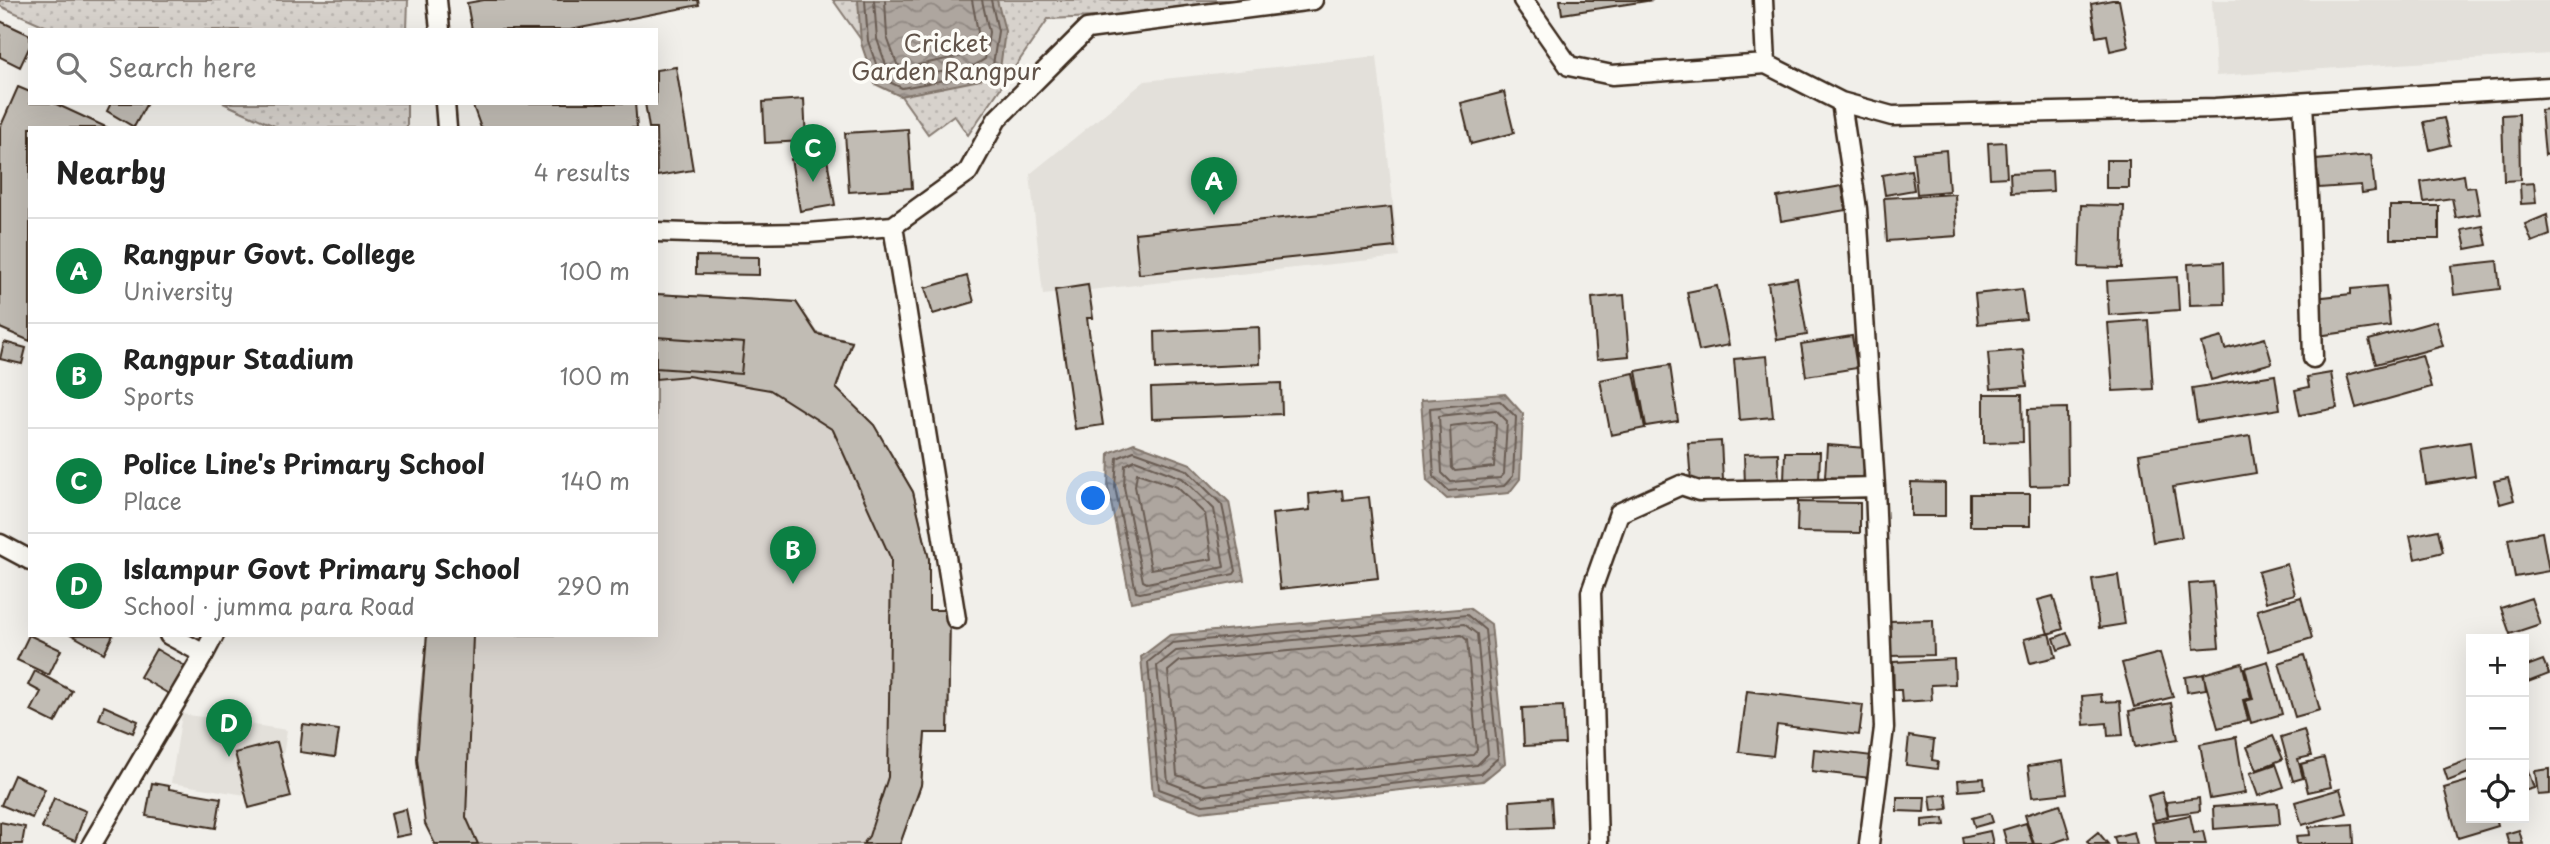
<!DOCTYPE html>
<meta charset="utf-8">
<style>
:root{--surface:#fff;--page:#f6f6f6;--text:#222;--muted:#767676;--line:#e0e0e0;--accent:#0b8043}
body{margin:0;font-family:"Playpen Sans",sans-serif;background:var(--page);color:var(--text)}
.controls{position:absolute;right:21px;bottom:21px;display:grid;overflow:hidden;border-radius:0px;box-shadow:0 7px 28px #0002}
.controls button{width:63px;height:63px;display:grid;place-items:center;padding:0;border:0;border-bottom:2px solid var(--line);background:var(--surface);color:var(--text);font:35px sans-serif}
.you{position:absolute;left:1094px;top:499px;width:24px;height:24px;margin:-18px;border:5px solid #fff;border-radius:50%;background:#1a73e8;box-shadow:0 0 0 10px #1a73e833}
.badge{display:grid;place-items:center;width:46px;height:46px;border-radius:50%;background:var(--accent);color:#fff;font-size:23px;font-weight:700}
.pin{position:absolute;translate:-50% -58px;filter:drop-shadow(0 2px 4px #0008)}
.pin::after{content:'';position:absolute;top:37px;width:24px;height:21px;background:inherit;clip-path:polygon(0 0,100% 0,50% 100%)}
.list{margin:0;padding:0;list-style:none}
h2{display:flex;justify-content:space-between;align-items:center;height:91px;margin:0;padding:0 28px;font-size:30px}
h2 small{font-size:23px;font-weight:400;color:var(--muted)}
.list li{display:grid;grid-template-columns:46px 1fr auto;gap:21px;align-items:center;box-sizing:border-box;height:105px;padding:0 28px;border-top:2px solid var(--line)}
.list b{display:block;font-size:26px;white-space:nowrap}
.list p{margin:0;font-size:23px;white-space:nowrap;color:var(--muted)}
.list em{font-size:23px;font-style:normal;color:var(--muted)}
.icon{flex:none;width:38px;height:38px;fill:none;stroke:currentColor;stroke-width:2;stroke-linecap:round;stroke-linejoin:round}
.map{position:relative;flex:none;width:2550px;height:844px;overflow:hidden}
.search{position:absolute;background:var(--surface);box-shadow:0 7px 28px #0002;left:28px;top:28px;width:630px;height:77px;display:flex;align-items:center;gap:18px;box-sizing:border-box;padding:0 24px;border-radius:0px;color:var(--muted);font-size:26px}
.panel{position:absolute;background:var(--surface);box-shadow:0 7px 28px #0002;left:28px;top:126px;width:630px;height:511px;border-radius:0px}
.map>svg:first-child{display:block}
</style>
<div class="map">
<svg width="2550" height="844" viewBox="0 0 2550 844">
<defs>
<pattern id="park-dots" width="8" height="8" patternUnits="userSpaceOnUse" patternTransform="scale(1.75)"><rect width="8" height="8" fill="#d7d2cc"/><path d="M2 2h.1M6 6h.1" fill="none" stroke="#b9b4af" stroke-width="1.8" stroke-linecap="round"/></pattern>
<pattern id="water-waves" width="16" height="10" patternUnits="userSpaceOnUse" patternTransform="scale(1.75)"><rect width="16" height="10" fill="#aea69f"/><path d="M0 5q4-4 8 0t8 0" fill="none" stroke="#8f8781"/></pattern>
</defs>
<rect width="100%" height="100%" fill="#f1efea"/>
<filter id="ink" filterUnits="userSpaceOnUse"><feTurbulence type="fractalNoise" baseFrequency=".0143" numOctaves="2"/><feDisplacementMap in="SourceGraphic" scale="14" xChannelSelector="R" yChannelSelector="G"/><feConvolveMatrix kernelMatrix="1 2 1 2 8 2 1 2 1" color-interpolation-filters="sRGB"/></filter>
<g filter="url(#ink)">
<path fill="#e3e0da" d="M2212,0H2550V54L2216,76Z
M1377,56L1399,257L1043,295L1030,174L1145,81Z
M182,714L287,730L276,800L171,783Z"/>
<path fill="#d7d2cc" stroke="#897e75" stroke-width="2" d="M656,294L796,302L817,333L852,342L836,388L874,425L913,492L929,559V610H950L948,733H925L921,785L900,844H435C405,781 421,703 427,635H656Z"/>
<path fill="url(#park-dots)" stroke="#897e75" stroke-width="2" d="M0,0H408L407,30H54L0,6Z
M833,0H1308V8L1048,19L968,135L954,115L928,134Z
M223,103H407V128H279Z"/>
<path fill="url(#water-waves)" stroke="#80746b" stroke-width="2" d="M858,0H997L1005,31L1000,69L980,80L900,96L875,84L861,43Z
M1505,394L1523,414L1520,479L1509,493L1447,499L1427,481L1421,400Z
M1134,443L1191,464L1229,502L1244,580L1131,602L1108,488L1109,453Z
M1469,608L1491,624L1505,763L1483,781L1201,812L1153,795L1141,657L1170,635Z"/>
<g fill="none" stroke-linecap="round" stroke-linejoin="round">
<path stroke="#695c52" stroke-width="2" d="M865,0L868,41L881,78L902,88L977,74L993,65L998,31L991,0
M874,0L877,39L888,71L903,79L974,66L985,59L989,32L982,0
M885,0L887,37L897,64L904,68L975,53L978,32L972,0
M1500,401L1516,417L1513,476L1504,486L1448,491L1434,477L1430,408Z
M1496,410L1507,421L1504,474L1500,478L1451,482L1442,473L1439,416Z
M1492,421L1496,425L1494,467L1455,471L1452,468L1450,426Z
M1134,451L1187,470L1222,505L1236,571L1234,574L1140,593L1136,592L1115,487L1117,458Z
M1135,460L1182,478L1214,509L1224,567L1147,583L1143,581L1124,487L1125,465Z
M1137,473L1177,487L1205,514L1212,559L1151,569L1135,486Z
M1467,615L1485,630L1498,758L1480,774L1203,805L1159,789L1148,662L1172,643Z
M1464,624L1477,634L1488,754L1477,765L1204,796L1168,782L1157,666L1176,651Z
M1461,635L1467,640L1477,750L1473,755L1205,785L1177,775L1168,671L1180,661Z"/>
</g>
<path fill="#c1bcb4" stroke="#3b2a1e" stroke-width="2" d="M484,0H698L699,5L570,30H472L467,3Z
M1560,0H1653L1562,14Z
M2112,0H2119L2128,47L2110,51L2107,35L2096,37L2091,4Z
M0,21L30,35V46L20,67L0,57Z
M676,67L693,170L657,176L656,128H649L645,103H656V70Z
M18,87L30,92V103H54L108,128H30V341L0,328V128Z
M1504,92L1514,133L1471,144L1461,103Z
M804,99L806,141L765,143L763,102Z
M111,103H147L134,127L107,111Z
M472,103H635L637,128H481Z
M2550,109V154L2545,155L2541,110Z
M2519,114L2520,180L2504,181L2502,115Z
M2444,118L2450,145L2430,150L2424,122Z
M908,129L912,188L849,192L845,133Z
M2005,142L2007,177L1990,178L1988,143Z
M1946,150L1949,191L1917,194L1913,153Z
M826,153L835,205L800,211L791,159Z
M2371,155L2375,191L2362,193L2361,185L2319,188L2316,160Z
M2106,160H2129V188H2106Z
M1911,170L1914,190L1885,195L1882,175Z
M2052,171L2053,191L2011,193L2010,173Z
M2464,175L2466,188L2475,187L2480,214L2456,218L2452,198L2424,202L2421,182Z
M2534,183L2536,203L2521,204L2520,184Z
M1842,186L1846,210L1781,221L1777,197Z
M1955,194L1957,236L1887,241L1884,198Z
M2081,205L2124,206L2122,268L2079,267Z
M2390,206H2439V239H2390Z
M1391,207L1395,247L1139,274L1135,233Z
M2547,215L2550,235L2532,242L2525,224Z
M2483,226L2487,245L2466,249L2462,230Z
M696,256L759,257V275L696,274Z
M2497,261L2500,289L2454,295L2451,266Z
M2224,262L2225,304L2190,305L2188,264Z
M967,276L974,302L933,314L925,288Z
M2177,277L2179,310L2109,315L2107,281Z
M1797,278L1807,335L1777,340L1768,283Z
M1088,285L1093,318H1087L1103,425L1075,429L1055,290Z
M1717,286L1729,345L1699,351L1687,292Z
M2386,286L2390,326L2317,336L2314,298L2351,294V289Z
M2022,289L2026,319L1978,324L1975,294Z
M656,294L796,302L817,334L852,342L836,388L874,425L913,492L929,559V610H950L948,733H925L921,785L900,844H863L869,836L888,777L891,559L833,430L770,390L688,376L656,379Z
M1624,295L1629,356L1597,359L1592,298Z
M2148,320L2153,389L2113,391L2108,323Z
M2436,321L2443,346L2376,364L2369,340Z
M1259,327L1260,364L1156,369L1155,332Z
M1852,336L1857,368L1806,376L1801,344Z
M656,337L744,343L741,374L656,368Z
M2222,337L2225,349L2265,338L2272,363L2211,380L2201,343Z
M4,342L26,348L22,364L0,359Z
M2023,350L2027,386L1991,389L1988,353Z
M2422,355L2431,387L2356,408L2347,375Z
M1767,356L1773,417L1739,420L1734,359Z
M1670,365L1678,421L1646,426L1636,371Z
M1634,373L1645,428L1611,435L1600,380Z
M2331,373L2337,408L2300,415L2295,390L2309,387L2307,377Z
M2275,375L2280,409L2197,422L2192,388Z
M1281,383L1282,414L1152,419L1151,388Z
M1984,394H2022L2023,442L1984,443Z
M2067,408L2068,485L2030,486L2028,409Z
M2250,436L2256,473L2173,487L2182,537L2153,542L2139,454Z
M1721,441L1723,480L1691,482L1688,443Z
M2470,442L2475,476L2426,484L2421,450Z
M1827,445L1866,448L1863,480L1825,477Z
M1785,452H1820L1819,483L1784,482Z
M1778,453L1779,485L1745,486L1744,454Z
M2508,478L2514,500L2500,504L2494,481Z
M1911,482L1945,483V516H1911Z
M1342,490L1343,500L1369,497L1378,578L1280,589L1272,514L1310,510L1309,494Z
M1970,494H2030V526H1970Z
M1798,502L1860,503V533L1797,532Z
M2438,530L2443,552L2415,559L2410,536Z
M2542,532L2549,571L2515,577L2508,539Z
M2287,564L2295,594L2266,602L2258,572Z
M2118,575L2125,624L2099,628L2092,579Z
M2213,582L2219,647L2194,649L2189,584Z
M2053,596L2063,629L2048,634L2038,600Z
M2301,597L2312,638L2269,651L2257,610Z
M2531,598L2540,624L2510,634L2501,608Z
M1933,620L1934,655L1890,656L1889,621Z
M2050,633L2056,657L2030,663L2024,639Z
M2067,633L2072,645L2058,650L2054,638Z
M29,635L61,650L49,675L17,660Z
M72,635H113L104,653Z
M427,635H473L466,817L478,844H435L425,824L417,759Z
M156,649L185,666L169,694L140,677Z
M2160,653L2173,697L2134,707L2122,663Z
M2304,655L2320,710L2295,717L2279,663Z
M1954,659L1955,684L1931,685L1932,700L1902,702L1901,690H1894L1893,662Z
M2543,660L2549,674L2528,682L2524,667Z
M2268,661L2282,714L2251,723L2245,701L2253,699L2245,668Z
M2242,663L2251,698L2243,700L2248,720L2218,728L2203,674Z
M35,671L72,691L55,723L31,711L41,692L28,685Z
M2204,674L2206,689L2187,692L2185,677Z
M1747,691L1863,705L1859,735L1777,725L1773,756L1739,752Z
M2101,694L2102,702L2120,701L2123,735L2108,736L2107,723L2084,725L2082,696Z
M2171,703L2178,739L2135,747L2129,711Z
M104,706L138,721L133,733L99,719Z
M1563,706L1565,744L1524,746L1522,708Z
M303,725L339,730L335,757L300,752Z
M2304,730L2311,756L2298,759L2303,778L2293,781L2281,737Z
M1909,736L1934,740L1932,760L1938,761L1937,769L1906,765Z
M2273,736L2283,759L2257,770L2247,747Z
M2236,737L2245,793L2210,799L2200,744Z
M277,742L291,797L249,808L235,753Z
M1814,749L1873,756L1870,778L1812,771Z
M2324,758L2331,787L2308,792L2301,764Z
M2471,759V772L2448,781L2444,769Z
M2063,761L2067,793L2032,797L2028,766Z
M2276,764L2284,787L2258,796L2250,773Z
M2527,768L2534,788L2524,791V769Z
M2550,769V794L2538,795L2535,771Z
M14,775L45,789L32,818L1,805Z
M1984,778L1985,789L1959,791L1958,780Z
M2471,780V818H2496L2498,826L2458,838L2444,788Z
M152,783L169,786V789L221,798L216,828L146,816Z
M2340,789L2347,813L2302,825L2295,802Z
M2162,792L2168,817L2155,820L2148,796Z
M1946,794L1948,809L1932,811L1930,796Z
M1897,797H1925L1924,812L1897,811Z
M54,798L86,811L75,841L42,828Z
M1551,798L1553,827L1511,829L1510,801Z
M2199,798L2200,811L2168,815L2166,802Z
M2278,803L2280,824L2214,829L2213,807Z
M2060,804L2070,837L2050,844H2034L2025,815Z
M406,809L411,834L396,837L391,813Z
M1990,813L1993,822L1975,827L1972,818Z
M2190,815L2194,833L2203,831L2206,844H2156L2152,823Z
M1944,818L1945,825L1922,827V820Z
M0,822L25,827L22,844H0Z
M2026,823L2033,844H2007L2003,830Z
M2353,824L2354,844H2297L2296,836L2310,835L2309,827Z
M2519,830L2523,844H2509L2506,834Z
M1990,831L1993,844H1963L1962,837Z
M2098,832L2108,844H2089L2087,841Z
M2134,832L2137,844H2116L2114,837Z"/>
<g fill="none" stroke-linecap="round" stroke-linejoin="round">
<defs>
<path id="street" d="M437,0L440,30
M1523,0L1569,66L1612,75L1766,64L1841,102L1892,116L2215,108L2550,87
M1763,0L1766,64
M1841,102L1857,209L1875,487L1884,728L1869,844
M445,103L447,128
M2303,103L2309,216L2313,358
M893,226L956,619
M656,232L723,234L808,233L893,226L968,172L997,119L1087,29L1313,0
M0,544L30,560
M169,635L204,654L214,635
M92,844L204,654
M1598,844L1591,592L1619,513L1681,485L1699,491L1875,487"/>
</defs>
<use href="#street" stroke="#3b2a1e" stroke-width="23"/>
<use href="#street" stroke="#fdfcf7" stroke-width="18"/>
</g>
</g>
<g text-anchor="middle" stroke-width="7" stroke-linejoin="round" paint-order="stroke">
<g font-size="24" fill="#62544a" stroke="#fdfcf7">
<text x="946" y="52">Cricket<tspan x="946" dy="28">Garden Rangpur</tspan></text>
</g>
</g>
</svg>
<div class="controls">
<button>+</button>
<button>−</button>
<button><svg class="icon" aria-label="locate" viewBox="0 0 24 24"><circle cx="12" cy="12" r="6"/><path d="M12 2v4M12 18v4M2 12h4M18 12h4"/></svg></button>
</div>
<div class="you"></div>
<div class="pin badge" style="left:1214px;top:215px">A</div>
<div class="pin badge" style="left:793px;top:584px">B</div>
<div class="pin badge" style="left:813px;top:182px">C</div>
<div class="pin badge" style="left:229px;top:757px">D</div>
<div class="search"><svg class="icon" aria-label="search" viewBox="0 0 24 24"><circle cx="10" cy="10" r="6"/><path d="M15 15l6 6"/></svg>Search here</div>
<section class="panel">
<h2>Nearby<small>4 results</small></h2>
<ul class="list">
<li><span class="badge">A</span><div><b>Rangpur Govt. College</b><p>University</p></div><em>100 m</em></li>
<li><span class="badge">B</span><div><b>Rangpur Stadium</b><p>Sports</p></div><em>100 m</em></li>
<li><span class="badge">C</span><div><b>Police Line's Primary School</b><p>Place</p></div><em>140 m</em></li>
<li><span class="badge">D</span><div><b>Islampur Govt Primary School</b><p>School · jumma para Road</p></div><em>290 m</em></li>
</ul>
</section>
</div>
